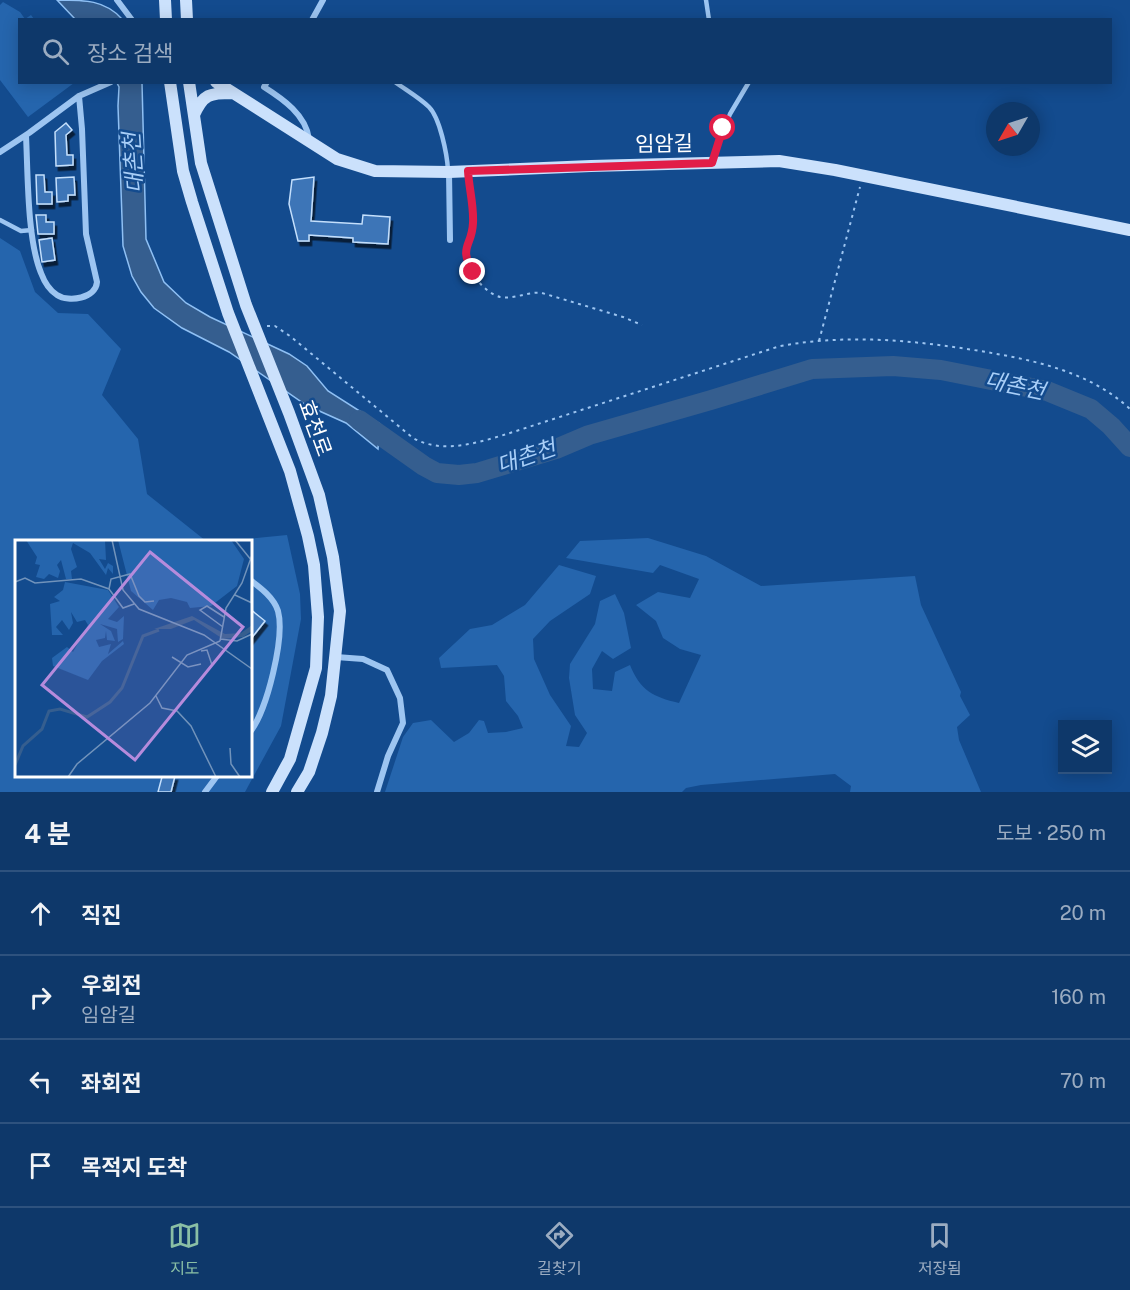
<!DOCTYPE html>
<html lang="ko">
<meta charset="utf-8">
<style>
:root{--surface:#0e386a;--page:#173f70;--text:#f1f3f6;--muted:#9bacc1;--line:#2e527e;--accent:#8abfa5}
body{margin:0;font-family:"Public Sans","Noto Sans KR",sans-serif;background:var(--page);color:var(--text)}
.controls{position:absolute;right:18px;bottom:18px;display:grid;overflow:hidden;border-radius:0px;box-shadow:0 3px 15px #0003}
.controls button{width:54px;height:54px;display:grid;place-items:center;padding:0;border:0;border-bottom:2px solid var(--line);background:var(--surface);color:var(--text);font:30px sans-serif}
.compass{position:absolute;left:986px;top:102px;width:54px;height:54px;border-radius:50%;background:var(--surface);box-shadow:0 3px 15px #0003;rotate:231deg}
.stop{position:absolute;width:18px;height:18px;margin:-14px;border:4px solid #e11d48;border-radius:50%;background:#fff}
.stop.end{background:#e11d48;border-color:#fff;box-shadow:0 2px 6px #0008}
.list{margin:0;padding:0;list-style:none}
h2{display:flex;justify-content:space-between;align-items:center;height:78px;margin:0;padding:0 24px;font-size:26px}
h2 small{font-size:20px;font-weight:400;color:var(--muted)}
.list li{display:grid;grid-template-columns:39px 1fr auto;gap:18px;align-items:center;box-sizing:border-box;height:84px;padding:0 24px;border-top:2px solid var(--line)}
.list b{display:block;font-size:22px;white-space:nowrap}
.list p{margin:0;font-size:20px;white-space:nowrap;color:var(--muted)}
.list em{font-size:20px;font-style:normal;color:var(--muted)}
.icon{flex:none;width:33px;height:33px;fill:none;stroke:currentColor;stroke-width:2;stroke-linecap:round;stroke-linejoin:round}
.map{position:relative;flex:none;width:1130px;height:792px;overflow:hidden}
.search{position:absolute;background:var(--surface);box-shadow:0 3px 15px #0003;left:18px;right:18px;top:18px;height:66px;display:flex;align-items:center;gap:15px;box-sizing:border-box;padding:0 21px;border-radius:0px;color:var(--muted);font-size:22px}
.sheet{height:414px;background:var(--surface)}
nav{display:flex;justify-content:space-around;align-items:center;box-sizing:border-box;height:84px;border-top:2px solid var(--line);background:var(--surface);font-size:16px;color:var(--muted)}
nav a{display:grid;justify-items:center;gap:3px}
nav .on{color:var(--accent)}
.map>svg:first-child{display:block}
</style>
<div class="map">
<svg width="1130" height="792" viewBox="0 0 1130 792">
<defs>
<filter id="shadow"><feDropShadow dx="2.5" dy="4.5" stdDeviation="0" flood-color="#0009"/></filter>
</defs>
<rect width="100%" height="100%" fill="#134b8e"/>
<path fill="#2565ad" d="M3,2L20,12L25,19L31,15L34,19L20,20V82L74,83L28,117L0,80V5Z
M0,238L20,251L35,292L58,313L88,314L121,349L102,395L138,439L147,494L206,541L16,542V776H250V542L228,541L287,535L300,594L301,619L281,726L245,792H0Z
M648,538L706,556L761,586L915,576L921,605L961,692L960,696L970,715L957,727L959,740L981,792H850L851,786L835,774L701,785L686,788L682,792H385L403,737L413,723L431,720L454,742L469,733L479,720L484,721L488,733L506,732L523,728L518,716L506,701L504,676L497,665L441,668L439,658L470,629L492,625L525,605L559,565L596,576L590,594L550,621L533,639L534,659L550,695L571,726L566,746L579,747L587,733L575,715L569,678L570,664L595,624L600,601L615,594L624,613L631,648L613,659L602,651L592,669L593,689L612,691L615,672L630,665C640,690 653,697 679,703L701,655L680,649L663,638L656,621L636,605L658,592L690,598L699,579L660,565L653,573L566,558L580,541Z"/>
<path fill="#355e8f" stroke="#8fc0f4" stroke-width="1.5" d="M57,0C85,0 105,0 122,19H75Z
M117,83H142L146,239L164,282L186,303L210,317L289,354L307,366L328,391L380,424L378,449L346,423L306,405L229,352L182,328L154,308L141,292L132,276L123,246L118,106L119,87Z"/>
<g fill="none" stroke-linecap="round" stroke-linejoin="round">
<path stroke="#355e8f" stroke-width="20" d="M359,420L424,466L437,473L459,475L477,473L556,449L589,435L711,400L812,369L893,366L941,370L1047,391L1091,409L1111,426L1130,447"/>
</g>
<path fill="#3c75b7" stroke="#c4dffc" stroke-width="1.5" filter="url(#shadow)" d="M66,123L72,130L66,135L67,155H73V165L56,166L55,132Z
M36,175H44L45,192H52V204H37Z
M74,177L75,195H68V201L57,202L56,178Z
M314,177L311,221L362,224L363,215L390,217L388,244L353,242V238L309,235V241H298L289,204L292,180Z
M36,215H46V222H54V234H38Z
M52,238L55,260L42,262L39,240Z
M250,609L265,621L250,640Z
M162,777L175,776L171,792H158Z"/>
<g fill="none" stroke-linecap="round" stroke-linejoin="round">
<path stroke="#9dc5f1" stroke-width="2" stroke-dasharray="3 4.5" stroke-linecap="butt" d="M469,183C470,196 475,211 473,224C472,234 466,242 466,251C464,268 484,293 500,297C514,300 528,291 542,293L623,317L642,325
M267,326H275L290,336L413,438C443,455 480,442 510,433L780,346C848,334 912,340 980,351C1033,360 1089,371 1130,409
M819,341L860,187"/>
<path stroke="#9dc5f1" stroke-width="4.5" d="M706,0L709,20
M395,82C406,90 420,98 429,107C440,118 447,154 448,170
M712,160L730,114L749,82
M0,220L21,231L32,230"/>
<path stroke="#9dc5f1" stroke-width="6" d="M117,0L132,20
M312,20L323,0
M267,82L264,87C283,99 306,115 309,139
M26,136C28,174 27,239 41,273C44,281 49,290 57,295C69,303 96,298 97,282L86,234L82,129L79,96
M0,152L29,133L79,96L111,82
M449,172L450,240
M250,580C261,588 274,598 278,611C285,637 267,711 250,732
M336,657L363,659L387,670L400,698L403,723L388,756L377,792
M205,792L217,776"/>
<path stroke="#cbe1fc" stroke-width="12" d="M165,0L166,20
M186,0L187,20
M170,82L183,171L192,202L228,313L290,471L308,536L314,565L318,617L316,668L290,759L272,792
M189,82L201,163L246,305L289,413L319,495L333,557L340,611L331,696L322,733L309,772L297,792
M216,82L337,159L375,171L449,172L591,166L779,161L835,170L1130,230
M194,115C203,94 210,93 232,93"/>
</g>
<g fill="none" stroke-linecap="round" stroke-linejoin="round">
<path stroke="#e11d48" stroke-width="8" d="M473,272C458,246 472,247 473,223C474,206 469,188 468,171L712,163L723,128"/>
</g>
<g text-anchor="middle" stroke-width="5" stroke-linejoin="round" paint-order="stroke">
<g font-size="21" fill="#fff" stroke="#134b8e">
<text transform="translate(664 144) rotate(-1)" y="7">임암길</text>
<text transform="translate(315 428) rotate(70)" y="7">효천로</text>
</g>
<g font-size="22" font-style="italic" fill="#a9cff8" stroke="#134b8e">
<text transform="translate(133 163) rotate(-94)" y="8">대촌천</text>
<text transform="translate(1015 385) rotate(12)" y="8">대촌천</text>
<text transform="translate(526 456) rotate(-19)" y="8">대촌천</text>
</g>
</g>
<g transform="translate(15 540)">
<rect width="237" height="237" fill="#134b8e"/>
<path d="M11,0H90L91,20L84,19L90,29L93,23L98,26V34L93,28L91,35L75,13L58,3L56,9L62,27L56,31L57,39H51L46,20L42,25L45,31L43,38L34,34L29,39L21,37L25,25L20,24L22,17ZM103,0H216L229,19L222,46L196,66L175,68L172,62L156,58L144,60L138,70L116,51ZM50,42L93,50L104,67L93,79L102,82L109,76L108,99L103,102L102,89L85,84L96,91L100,101L92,100L91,91L90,98L81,100L84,107L96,104L93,114L108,101L109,104L87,121L73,140L38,126L37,118L52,107L58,112L73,85L70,80L62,82L56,72L58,83L54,90L47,80L41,87L48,95H37L35,64L45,61L39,57L48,50Z" fill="#2565ad"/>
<path d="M177,76L210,94L226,93L237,85V91L228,97L208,99L179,80L156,89H139Z" fill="#355e8f"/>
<path fill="none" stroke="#355e8f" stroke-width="3" d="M0,225L8,206L27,189L34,171L45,169L72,177L95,162L107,148L128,96L144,90"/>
<path fill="none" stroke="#7193bb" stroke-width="1.5" d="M97,0L108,50L124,69L189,95L237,129M220,0L237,21M0,42L10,38L20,43L66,39L94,49L108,68L119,64M94,49L96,39L115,34L124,56L130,62L139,61M220,55L237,63M236,63L237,33M208,87L185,70L192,66L209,77M205,99L222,101L237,94M205,101L211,68L227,43L237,15M186,111L192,110L197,125M157,117L173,127L186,124M141,156L147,168L162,171L176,186L201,237M215,208L216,224L225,237M53,237L62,224L135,163L172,115L205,101"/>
<path fill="#b68bdc" fill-opacity="0.15" stroke="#b68bdc" stroke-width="3" d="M135,12L228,87L120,220L27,145Z"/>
<rect width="237" height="237" fill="none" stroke="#fff" stroke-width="3"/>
</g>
</svg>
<div class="controls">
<button><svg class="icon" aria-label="layers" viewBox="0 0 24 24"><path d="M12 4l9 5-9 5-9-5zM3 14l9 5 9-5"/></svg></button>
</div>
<svg class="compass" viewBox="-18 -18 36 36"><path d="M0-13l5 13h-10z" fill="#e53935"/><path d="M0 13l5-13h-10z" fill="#9bacc1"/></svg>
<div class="stop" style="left:723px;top:128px"></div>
<div class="stop end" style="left:473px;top:272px"></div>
<div class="search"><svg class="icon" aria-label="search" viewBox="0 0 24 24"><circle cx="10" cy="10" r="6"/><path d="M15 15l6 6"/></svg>장소 검색</div>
</div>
<section class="sheet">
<h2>4 분<small>도보 · 250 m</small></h2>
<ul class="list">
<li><svg class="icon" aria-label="ahead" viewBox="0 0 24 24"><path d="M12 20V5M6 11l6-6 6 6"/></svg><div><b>직진</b></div><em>20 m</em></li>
<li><svg class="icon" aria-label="right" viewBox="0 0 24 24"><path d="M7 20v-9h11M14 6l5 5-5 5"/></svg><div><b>우회전</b><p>임암길</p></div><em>160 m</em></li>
<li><svg class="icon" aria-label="left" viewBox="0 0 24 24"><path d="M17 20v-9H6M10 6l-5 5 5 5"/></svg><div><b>좌회전</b></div><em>70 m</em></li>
<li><svg class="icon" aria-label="arrive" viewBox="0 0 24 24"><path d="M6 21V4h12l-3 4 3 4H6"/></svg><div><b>목적지 도착</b></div></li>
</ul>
</section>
<nav>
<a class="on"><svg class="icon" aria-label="map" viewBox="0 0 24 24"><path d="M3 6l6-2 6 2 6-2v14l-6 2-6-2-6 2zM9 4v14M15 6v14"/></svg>지도</a>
<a><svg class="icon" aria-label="directions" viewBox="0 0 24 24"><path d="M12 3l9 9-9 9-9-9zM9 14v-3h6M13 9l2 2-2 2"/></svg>길찾기</a>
<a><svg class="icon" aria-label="saved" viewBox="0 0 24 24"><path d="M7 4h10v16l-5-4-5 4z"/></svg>저장됨</a>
</nav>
